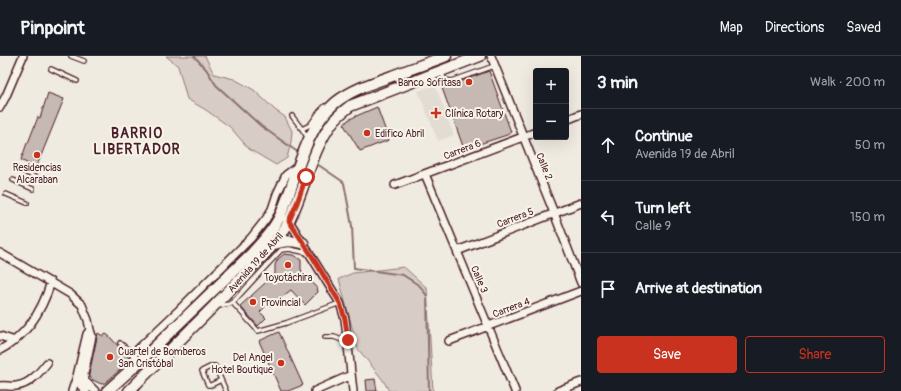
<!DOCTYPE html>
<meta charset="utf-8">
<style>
:root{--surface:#171b24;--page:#20242c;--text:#f1f3f6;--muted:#9ea1a6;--line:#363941;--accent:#c8321e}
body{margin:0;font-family:Pangolin,sans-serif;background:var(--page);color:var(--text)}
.controls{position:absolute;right:12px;top:12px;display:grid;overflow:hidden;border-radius:4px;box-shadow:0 4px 16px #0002}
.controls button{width:36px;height:36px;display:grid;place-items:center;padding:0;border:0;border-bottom:1px solid var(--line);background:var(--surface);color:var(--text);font:20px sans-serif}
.stop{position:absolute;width:12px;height:12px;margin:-9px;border:3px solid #c8321e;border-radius:50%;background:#fff}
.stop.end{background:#c8321e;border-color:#fff;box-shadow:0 1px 4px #0008}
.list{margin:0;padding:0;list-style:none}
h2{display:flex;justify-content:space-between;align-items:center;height:52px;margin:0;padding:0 16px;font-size:17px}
h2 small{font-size:13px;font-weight:400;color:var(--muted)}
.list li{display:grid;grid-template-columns:26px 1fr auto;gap:12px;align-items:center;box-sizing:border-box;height:72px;padding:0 16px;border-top:1px solid var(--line)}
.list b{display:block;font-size:15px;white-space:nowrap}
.list p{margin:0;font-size:13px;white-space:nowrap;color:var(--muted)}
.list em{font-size:13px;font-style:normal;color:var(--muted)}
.actions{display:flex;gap:8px;padding:12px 16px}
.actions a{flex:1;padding:9px 0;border:1px solid var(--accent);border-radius:4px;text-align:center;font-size:14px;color:var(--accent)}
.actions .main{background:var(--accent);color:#fff}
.icon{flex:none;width:22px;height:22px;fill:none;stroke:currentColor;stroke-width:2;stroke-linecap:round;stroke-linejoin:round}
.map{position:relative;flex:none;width:581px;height:335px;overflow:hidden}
header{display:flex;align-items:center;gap:24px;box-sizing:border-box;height:56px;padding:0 20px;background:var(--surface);border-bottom:1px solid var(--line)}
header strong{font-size:19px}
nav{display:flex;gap:22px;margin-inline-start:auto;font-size:14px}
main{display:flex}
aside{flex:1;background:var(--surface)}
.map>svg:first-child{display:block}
</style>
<header>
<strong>Pinpoint</strong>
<nav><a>Map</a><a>Directions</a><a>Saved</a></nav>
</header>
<main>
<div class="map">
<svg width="581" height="335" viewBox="0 0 581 335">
<rect width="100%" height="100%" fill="#f0ebe0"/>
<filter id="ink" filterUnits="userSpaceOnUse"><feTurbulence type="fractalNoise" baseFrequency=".025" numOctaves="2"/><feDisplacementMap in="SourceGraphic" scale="8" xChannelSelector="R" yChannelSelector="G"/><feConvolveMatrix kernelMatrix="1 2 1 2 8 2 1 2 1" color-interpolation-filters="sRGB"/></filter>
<g filter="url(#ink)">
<path fill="#e3dcd2" d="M435,29L454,79L438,85L418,35Z"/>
<path fill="#d8cdc6" stroke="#917678" d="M166,0H205L214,18L234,23L254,34L275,54L285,61L292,75L291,86L287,102L276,109L249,93L230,71L206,54L187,43L178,10Z
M268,166L270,169L256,187L160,281L159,280L253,186Z
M404,211L427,232L433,335H389L383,324L358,293L339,223L353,217Z"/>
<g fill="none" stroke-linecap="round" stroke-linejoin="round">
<path stroke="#8b6f72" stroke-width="2" d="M194,0L206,13L216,29L261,70L299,97
M317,108L342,125L344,127L352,170L354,212L403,219L420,230L427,240L429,335"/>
</g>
<path fill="#c6b8b3" stroke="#4a1f2b" d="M489,15L511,76L507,79L464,93L442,32Z
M48,37L64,43L36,112L21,104L27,87H28L38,61L40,62Z
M377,51L389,84L360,95L344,69L348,64L354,61Z
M284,198L293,199L301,204V213L303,218L317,231L318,236L305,249L291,234L270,250L268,248L260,256L266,262L258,270L240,250L275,218V209L277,204Z
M279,276L303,329L288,335H281L259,285Z
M98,277L103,280L106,278L109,280L129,302L130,305L105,327L101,328L93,324L90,321L89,318Z
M375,323L377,335H367L366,324Z"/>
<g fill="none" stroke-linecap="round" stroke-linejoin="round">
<defs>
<path id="service" d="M71,0L84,5
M51,13L77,25
M441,16L445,24L452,25L494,10
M292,60L302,73L308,82
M302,73L310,69L320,55L325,50
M18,113L37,122
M13,124L33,133
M6,138L27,147
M232,246L258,275L286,267L340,247
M218,250L229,248L234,245L281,194L289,193L308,197
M325,281H334L342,284H347
M120,287L134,298
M221,324L211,329H208L202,315L212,310H215L226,335"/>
<path id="minor" d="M491,0L554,157L581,227
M0,51L6,40L23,0
M566,64L581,58
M425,118L515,335
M395,129L536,76
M286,163L289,165L311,200L340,247L345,263L353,335
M457,195L581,147
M0,197L70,238L82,249L88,264L90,274L92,280L84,318L85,325L95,335
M0,280L15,285
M449,285L581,235
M0,294C27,280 42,255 51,226
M135,310L134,298L139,292L179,254L251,182L266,163L272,153L277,138L286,119L298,110
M77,320L81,330L86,335
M0,330C5,329 11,331 16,330C29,329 39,317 47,307
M72,335L77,320L87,278L90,274
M315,335L351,319
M558,335L581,326"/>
<path id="secondary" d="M274,188C287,184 291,185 303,187
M107,335L135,310L252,197C263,185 274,173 281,158C297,123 304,73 335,47C351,34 372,27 392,20C410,13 428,7 446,0
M129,335L213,251L274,188C280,181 285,173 289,165C305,133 311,96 332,67C337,60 344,55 350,50L480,0"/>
</defs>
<use href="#service" stroke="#4a1f2b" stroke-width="6"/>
<use href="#minor" stroke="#4a1f2b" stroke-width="10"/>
<use href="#secondary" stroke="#4a1f2b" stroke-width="13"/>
<use href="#service" stroke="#f7f3e8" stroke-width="3.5"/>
<use href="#minor" stroke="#f7f3e8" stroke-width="7"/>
<use href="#secondary" stroke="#f7f3e8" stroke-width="10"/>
</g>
</g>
<g fill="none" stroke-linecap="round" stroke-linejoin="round" filter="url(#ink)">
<path stroke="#c8321e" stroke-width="5" d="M306,121L297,147L289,165L312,200L340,247L345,263L348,284"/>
</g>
<g fill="#c8321e" stroke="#f7f3e8" stroke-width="1.5">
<circle cx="469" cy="26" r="4"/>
<path d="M434 51h4v4h4v4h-4v4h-4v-4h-4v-4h4z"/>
<circle cx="367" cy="77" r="4"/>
<circle cx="37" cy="99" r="4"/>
<circle cx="288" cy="209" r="4"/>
<circle cx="253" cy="246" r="4"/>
<circle cx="110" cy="301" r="4"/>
<circle cx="281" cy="307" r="4"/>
</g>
<g text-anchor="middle" stroke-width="4" stroke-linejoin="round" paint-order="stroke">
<g font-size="10" fill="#4a1f2b" stroke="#f7f3e8" text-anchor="start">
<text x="461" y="30" text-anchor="end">Banco Sofitasa</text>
<text x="445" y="61">Clínica Rotary</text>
<text x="375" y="81">Edifico Abril</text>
<text x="37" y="115" text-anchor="middle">Residencias<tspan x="37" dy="12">Alcaraban</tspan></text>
<text x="288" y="225" text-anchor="middle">Toyotáchira</text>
<text x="261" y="250">Provincial</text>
<text x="118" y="299">Cuartel de Bomberos<tspan x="118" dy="12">San Cristóbal</tspan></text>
<text x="273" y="305" text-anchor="end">Del Angel<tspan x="273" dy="12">Hotel Boutique</tspan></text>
</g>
<g font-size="10" fill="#4a1f2b" stroke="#f7f3e8">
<text transform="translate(462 93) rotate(-21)" y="4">Carrera 6</text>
<text transform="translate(545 110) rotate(68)" y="4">Calle 2</text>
<text transform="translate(515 161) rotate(-21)" y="4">Carrera 5</text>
<text transform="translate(255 206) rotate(-48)" y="4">Avenida 19 de Abril</text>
<text transform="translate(480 223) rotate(67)" y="4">Calle 3</text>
<text transform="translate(511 251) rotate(-21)" y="4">Carrera 4</text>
</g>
<g font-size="14" font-weight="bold" letter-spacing="1" fill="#4a1f2b" stroke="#f7f3e8">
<text x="137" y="82">BARRIO<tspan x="137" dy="16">LIBERTADOR</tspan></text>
</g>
</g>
</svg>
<div class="controls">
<button>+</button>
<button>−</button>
</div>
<div class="stop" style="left:306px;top:121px"></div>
<div class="stop end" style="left:348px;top:284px"></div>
</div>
<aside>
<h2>3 min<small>Walk · 200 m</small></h2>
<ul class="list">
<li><svg class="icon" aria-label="ahead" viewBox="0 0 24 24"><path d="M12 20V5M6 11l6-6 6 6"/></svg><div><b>Continue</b><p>Avenida 19 de Abril</p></div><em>50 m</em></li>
<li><svg class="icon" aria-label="left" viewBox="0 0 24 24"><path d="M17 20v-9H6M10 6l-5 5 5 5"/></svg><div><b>Turn left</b><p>Calle 9</p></div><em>150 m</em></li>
<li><svg class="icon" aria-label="arrive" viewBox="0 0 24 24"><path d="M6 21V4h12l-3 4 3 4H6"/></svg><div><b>Arrive at destination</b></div></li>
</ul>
<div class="actions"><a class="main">Save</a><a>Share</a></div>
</aside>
</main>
